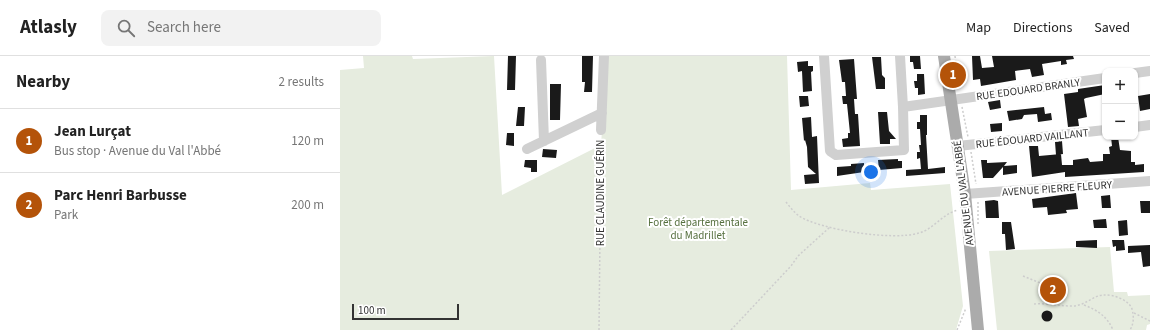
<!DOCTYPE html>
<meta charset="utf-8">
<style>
:root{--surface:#fff;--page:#f2f2f2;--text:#222;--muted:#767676;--line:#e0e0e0;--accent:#b45309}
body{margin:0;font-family:"Source Sans 3",sans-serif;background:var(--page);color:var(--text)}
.controls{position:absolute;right:12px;top:12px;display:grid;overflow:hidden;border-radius:8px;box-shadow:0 1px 3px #0004}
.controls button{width:36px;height:36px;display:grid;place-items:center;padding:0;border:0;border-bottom:1px solid var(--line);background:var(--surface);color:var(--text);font:20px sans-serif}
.scale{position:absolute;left:12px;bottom:10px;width:107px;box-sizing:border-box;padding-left:4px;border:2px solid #333;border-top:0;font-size:11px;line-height:14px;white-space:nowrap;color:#333;-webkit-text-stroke:3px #fff;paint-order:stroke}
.you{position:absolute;left:531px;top:116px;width:14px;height:14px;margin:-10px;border:3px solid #fff;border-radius:50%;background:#1a73e8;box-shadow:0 0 0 6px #1a73e833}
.badge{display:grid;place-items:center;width:26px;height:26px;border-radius:50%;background:var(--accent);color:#fff;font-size:13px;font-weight:700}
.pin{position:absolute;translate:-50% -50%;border:2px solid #fff;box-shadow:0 1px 4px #0006}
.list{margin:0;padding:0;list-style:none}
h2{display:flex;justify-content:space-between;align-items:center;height:52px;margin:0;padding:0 16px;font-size:17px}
h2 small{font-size:13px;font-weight:400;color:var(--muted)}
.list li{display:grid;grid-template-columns:26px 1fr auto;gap:12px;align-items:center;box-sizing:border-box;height:64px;padding:0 16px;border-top:1px solid var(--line)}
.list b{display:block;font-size:15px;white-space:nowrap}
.list p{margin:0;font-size:13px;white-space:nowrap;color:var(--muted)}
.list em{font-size:13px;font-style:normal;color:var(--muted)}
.icon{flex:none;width:22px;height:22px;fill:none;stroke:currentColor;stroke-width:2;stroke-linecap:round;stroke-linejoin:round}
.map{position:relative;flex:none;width:810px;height:274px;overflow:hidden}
header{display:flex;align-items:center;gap:24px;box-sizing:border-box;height:56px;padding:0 20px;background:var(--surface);border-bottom:1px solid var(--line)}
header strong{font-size:19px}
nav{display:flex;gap:22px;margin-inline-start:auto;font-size:14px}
.search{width:280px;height:36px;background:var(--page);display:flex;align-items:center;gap:10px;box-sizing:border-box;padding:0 14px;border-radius:8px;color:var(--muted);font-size:15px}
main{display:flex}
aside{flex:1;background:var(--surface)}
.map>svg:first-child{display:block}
</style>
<header>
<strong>Atlasly</strong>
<div class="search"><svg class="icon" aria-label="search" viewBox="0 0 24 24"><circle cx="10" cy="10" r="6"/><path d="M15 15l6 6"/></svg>Search here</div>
<nav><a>Map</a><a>Directions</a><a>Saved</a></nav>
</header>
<main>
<aside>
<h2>Nearby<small>2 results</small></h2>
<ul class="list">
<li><span class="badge">1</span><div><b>Jean Lurçat</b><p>Bus stop · Avenue du Val l'Abbé</p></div><em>120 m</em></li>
<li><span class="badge">2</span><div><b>Parc Henri Barbusse</b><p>Park</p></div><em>200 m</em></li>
</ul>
</aside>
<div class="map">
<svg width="810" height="274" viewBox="0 0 810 274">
<rect width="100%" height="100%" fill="#fff"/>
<path fill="#e6ecdf" d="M23,0H72L73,3L154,0L162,139L261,89L267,0H447L451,134L530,127L531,134L610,128L623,250L616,274H0V14L24,12Z
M770,191L774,236H787L788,240L810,239V268L807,269L806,274H657L649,195Z"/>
<path fill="#1a1a1a" d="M168,0H176L175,34H167Z
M242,0H253L252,36H244L245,26H242Z
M570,0H580L581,13H574L573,6H570Z
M632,0H640L642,12L654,11L652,0H733L734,3L726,4L727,8L721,9V5L702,8L704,19L692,21L690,13L675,15L676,24L641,30L640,23L633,24Z
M532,1H541L542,19L545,22V33H536Z
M514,3L517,43H514L515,58H518L520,90L503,91L502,83L508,82V77H510L507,48H503L502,40H506L505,26H502L499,4Z
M468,5V10H473V15L471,16L472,35L463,36L462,15L458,16L457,6Z
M577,18H584L585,38L578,39V32H575L574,25H577Z
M210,28H221L220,64H210Z
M765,29V38L746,42L744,43L747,61L738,63L739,70L728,71L724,38L738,36V33Z
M810,38V53L800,55L798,40Z
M459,40H468L469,50L460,51Z
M660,44L661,52L650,54L648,46Z
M178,51H185L184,70H176Z
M704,51L705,58L711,57L712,64L698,66L697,58L684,59L682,63L669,65L667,55Z
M538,56H547L549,75L556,83H550V88H540Z
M580,59H587V79H586L588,113L605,111V117L566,120V114L581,113L580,102L577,103V96H580L579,89H581L580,73H577V66H580Z
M471,61L472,81L477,80L479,127L465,128L464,119L476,118L468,111L467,91L465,84L464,85L462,62Z
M662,67V75L651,76L650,68Z
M167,77H174V90L166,89Z
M771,81H778L780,94L791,95V106H795V109L804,108V116L725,121V116L692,121L689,90H698L699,100L721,98L722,109H733V104L748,102L750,106L763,105V98H770L769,91L772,90Z
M722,85L723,98L716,99L715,86Z
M203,93L217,94L216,102L202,101Z
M558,103V105H562V112L539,114L538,104Z
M185,104H197V116H191V112L184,111Z
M641,104H647V107L667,106L664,110L677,109V117L663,119V111L653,122H643Z
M524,107V116L497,120V111L511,110V108Z
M736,137L738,153L726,154L727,157L708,159L707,151L693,152L692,143Z
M770,139L771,152H762L761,140Z
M654,144L658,145L659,162H646L645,145Z
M800,145H810V157H801Z
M766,163L767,172H754L753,164Z
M787,164L788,179L779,180L778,165Z
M662,166H671L675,193L666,194L665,178H662Z
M757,184V192L736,191V185Z
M772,184H784L785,194L776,195V190L773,191Z
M810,189V210L803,211L801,196L788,197V190Z
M701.5 260a5.5 5.5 0 1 1 11 0a5.5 5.5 0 1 1-11 0Z"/>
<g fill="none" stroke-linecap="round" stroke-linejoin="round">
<path stroke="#cdcdcd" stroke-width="1.5" stroke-dasharray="2 2" stroke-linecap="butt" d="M615,0L619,32
M622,51L628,81
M631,96L636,128
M446,146C450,151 454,156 459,160C481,174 553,185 579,177C594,173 602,158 618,154
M638,146V168
M683,220L713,232V249
M694,248C707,247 719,250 732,250C745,250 752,240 763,239C773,238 789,244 792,253C794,261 794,267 790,274
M744,249C757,254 767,260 773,274
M794,257L810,265
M259,274L261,82
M391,274L451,210L458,200L490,171
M617,274L626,252"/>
<path stroke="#d0d0d0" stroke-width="10" d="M484,0L490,95L496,99L564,94L563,51
M560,0L563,51L765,22
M201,4L204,85
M795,17L810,15
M795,71L810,69
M261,74L264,0
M618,90L765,74
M187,93L262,57
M625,138L810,125"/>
<path stroke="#ababab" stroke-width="12" d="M604,0L625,138L638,274"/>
</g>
<g text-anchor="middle" stroke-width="4" stroke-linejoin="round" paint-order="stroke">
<g font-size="11" fill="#333" stroke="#fff">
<text transform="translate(688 33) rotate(-8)" y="4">RUE EDOUARD BRANLY</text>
<text transform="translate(692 82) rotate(-6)" y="4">RUE ÉDOUARD VAILLANT</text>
<text transform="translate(717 132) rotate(-4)" y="4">AVENUE PIERRE FLEURY</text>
<text transform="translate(260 137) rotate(-90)" y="4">RUE CLAUDINE GUÉRIN</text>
<text transform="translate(623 137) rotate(-97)" y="4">AVENUE DU VAL L'ABBÉ</text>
</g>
<g font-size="11" fill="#56703f" stroke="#fff">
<text x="358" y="170">Forêt départementale<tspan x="358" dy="13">du Madrillet</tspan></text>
</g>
</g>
</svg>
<div class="controls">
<button>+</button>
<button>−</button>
</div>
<div class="scale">100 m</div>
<div class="you"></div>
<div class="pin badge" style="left:613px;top:19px">1</div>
<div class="pin badge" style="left:713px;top:234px">2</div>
</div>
</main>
